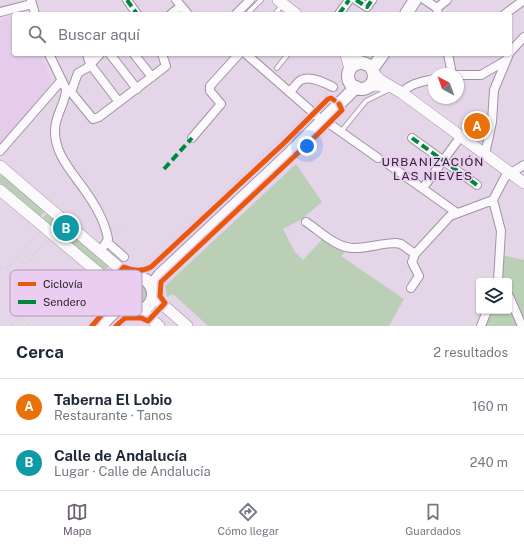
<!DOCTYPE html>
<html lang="es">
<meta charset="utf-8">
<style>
:root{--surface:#fff;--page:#f2f2f3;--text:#1f2937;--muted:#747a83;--line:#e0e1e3;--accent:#6e6171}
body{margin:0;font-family:"Public Sans",sans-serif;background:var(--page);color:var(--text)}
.controls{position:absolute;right:12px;bottom:12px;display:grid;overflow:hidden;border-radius:4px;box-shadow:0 1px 3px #0004}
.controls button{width:36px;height:36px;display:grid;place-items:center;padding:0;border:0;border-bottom:1px solid var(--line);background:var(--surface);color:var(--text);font:20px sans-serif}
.compass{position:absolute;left:428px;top:68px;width:36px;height:36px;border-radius:50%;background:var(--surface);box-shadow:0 1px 3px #0004;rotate:319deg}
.you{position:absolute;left:307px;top:146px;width:14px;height:14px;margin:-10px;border:3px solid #fff;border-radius:50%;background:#1a73e8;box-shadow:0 0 0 6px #1a73e833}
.badge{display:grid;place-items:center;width:26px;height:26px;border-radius:50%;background:var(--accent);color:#fff;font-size:13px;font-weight:700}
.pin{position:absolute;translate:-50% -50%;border:2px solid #fff;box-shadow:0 1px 4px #0006}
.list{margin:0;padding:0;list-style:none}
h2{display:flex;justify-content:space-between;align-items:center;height:52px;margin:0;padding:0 16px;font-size:17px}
h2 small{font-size:13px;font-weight:400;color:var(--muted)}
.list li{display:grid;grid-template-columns:26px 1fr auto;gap:12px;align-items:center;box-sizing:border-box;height:56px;padding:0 16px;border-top:1px solid var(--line)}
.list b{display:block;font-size:15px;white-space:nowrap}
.list p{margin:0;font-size:13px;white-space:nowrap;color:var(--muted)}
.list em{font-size:13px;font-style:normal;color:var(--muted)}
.icon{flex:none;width:22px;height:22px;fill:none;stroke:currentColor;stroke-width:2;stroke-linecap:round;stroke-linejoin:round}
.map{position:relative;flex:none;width:524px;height:326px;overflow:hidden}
.search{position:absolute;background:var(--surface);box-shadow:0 1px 3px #0004;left:12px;right:12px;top:12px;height:44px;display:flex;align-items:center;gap:10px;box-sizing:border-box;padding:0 14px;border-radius:4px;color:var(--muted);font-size:15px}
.sheet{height:164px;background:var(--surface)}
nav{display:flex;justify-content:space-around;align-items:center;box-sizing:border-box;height:56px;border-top:1px solid var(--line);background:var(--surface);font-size:11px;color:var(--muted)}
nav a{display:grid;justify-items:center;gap:2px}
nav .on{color:var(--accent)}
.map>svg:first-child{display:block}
</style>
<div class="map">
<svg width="524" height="326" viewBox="0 0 524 326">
<rect width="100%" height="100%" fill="#e5d5e9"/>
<path fill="#e5cceb" d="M14,16V54H40L51,80V84L0,144V20Z"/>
<path fill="#bbcfb6" d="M312,116V121H309L160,262V264L158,262Z
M296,164L322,202L302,219L283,229L295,252L303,260L326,235L348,249L341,256L404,299L389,326H208L173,294L167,297L165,286Z
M2,174L45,211L40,217L0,183V177Z
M47,213L74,236L69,242L42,219Z
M76,238L109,266L103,272L71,244Z
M499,254L524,260V326H483L488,311H509V281H497Z
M124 294a11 11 0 1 1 22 0a11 11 0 1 1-22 0Z"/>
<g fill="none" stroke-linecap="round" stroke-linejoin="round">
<defs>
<path id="lane" d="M252,14L249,12L261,0
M275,14L283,4
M277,68L288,54
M344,128L366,101L388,90"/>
<path id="street" d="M31,0L35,14
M127,0L137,14
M176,0L188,14
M356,0L367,7L372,0
M425,0L437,8L438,14
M437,8L447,0
M0,12L32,4
M171,14L181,6
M236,14L250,0
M339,14L349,0
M505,14L524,0
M510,52L524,37
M49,54L66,89C66,103 55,115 55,130C54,154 73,173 86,192C96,206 105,222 108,239L100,252
M87,54L90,64L119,102
M100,54L87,68L78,73L71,92L93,119L99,117L166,66L162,54
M110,54L137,89
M134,54L152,77
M246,54L318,117
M448,54L452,74
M458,75H481L505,61
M290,92C293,89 297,82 301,80C310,75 325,83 333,87
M402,93C410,83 422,82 434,79
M324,120L378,158
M192,138L221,104L210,91V86L239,54
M412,138L477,185
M0,151L61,81
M485,154L492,122L494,90L509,54
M388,164L457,213
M423,188L461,136
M306,222C320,231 337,249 355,248C369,248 382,243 396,243L401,244L415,254L450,216L493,200
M107,242L124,257
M498,281L501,231L493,200L505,177L524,165
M411,288L419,276L412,262L415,254
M509,296L522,326
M481,326L487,311"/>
<path id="secondary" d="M278,0L296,14
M346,54L350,69
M348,54L362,63
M373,73L380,80L402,93L524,183
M369,86L377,85L387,87
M0,166L131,278
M0,190L119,290
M153,296L187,326
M141,310L159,326"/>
<path id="primary" d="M406,14L415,0
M348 76a13 13 0 1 1 26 0a13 13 0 1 1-26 0Z
M372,69L383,54
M119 294a17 17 0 1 1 34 0a17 17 0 1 1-34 0Z
M151,286L160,275L286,157L356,87
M100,326L122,304"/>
</defs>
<use href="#lane" stroke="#9f93a2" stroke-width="5.5"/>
<use href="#street" stroke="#9f93a2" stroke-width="10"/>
<use href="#secondary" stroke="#9f93a2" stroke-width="12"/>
<use href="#primary" stroke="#9f93a2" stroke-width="14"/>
<path stroke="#d8d3d9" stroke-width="1.5" stroke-dasharray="3 2" stroke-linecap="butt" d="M339,82L345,76
M315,106L328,93
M338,120L346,111
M309,148L327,132
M114,235L125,227
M131,266H146L152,261L305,115
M0,267C30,279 31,304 11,326
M6,269L38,234
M16,276L47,240
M167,283L199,253
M164,293V286
M20,316L31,326
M85,326L108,303L106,290
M122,326L128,321H140"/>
<use href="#lane" stroke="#fbf9fc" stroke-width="4"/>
<use href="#street" stroke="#fbf9fc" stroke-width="8"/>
<use href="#secondary" stroke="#fbf9fc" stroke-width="11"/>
<use href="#primary" stroke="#fbf9fc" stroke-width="12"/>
<path stroke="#00873e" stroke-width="4" stroke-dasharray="8 4" stroke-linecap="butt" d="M127,0L137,14
M356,0L367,7L372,0
M339,14L349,0
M412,138L477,185
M164,169L192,138"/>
<defs>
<path id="cycleway" d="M92,326L110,305L107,286L124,267C133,271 142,272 151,267L283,144L328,99L331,98L334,100
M116,326L125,318H141L148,321L165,303L160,296L161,282L317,135L342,110L339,104"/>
</defs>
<use href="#cycleway" stroke="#eacdf1" stroke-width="8"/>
<use href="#cycleway" stroke="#e8590c" stroke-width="5"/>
</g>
<g text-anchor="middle" stroke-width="3.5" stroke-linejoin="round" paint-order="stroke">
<g font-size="12" letter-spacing="1" fill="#2e2330" stroke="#eacdf1">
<text x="433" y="166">URBANIZACIÓN<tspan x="433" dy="14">LAS NIEVES</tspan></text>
</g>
</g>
<rect x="10" y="270" width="132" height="46" rx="6" fill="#eacdf1" stroke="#b29ab7" stroke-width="1"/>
<rect x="18" y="282" width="18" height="4" fill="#e8590c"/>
<rect x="18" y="300" width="18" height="4" fill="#00873e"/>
<g font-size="11" fill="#2e2330">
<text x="43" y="288">Ciclovía</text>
<text x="43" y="306">Sendero</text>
</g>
</svg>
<div class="controls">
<button><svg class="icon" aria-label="layers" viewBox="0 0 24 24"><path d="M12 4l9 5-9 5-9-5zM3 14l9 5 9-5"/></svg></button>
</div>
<svg class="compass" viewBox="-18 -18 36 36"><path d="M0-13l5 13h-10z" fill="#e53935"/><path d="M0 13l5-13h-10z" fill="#747a83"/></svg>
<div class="you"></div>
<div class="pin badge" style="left:477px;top:126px;background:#e8710a">A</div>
<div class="pin badge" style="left:66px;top:228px;background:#0f9aa8">B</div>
<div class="search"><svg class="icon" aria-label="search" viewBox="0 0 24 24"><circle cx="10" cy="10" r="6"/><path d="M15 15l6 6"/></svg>Buscar aquí</div>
</div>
<section class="sheet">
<h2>Cerca<small>2 resultados</small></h2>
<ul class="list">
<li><span class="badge" style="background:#e8710a">A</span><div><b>Taberna El Lobio</b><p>Restaurante · Tanos</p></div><em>160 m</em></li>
<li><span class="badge" style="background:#0f9aa8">B</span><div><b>Calle de Andalucía</b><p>Lugar · Calle de Andalucía</p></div><em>240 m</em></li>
</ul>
</section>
<nav>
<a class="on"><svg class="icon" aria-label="map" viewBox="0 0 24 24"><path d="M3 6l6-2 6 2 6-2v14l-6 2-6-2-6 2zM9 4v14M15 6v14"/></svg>Mapa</a>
<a><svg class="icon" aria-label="directions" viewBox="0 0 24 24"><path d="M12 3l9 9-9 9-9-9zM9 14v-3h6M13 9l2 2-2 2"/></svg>Cómo llegar</a>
<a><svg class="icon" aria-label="saved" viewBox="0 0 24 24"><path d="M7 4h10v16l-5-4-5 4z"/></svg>Guardados</a>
</nav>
